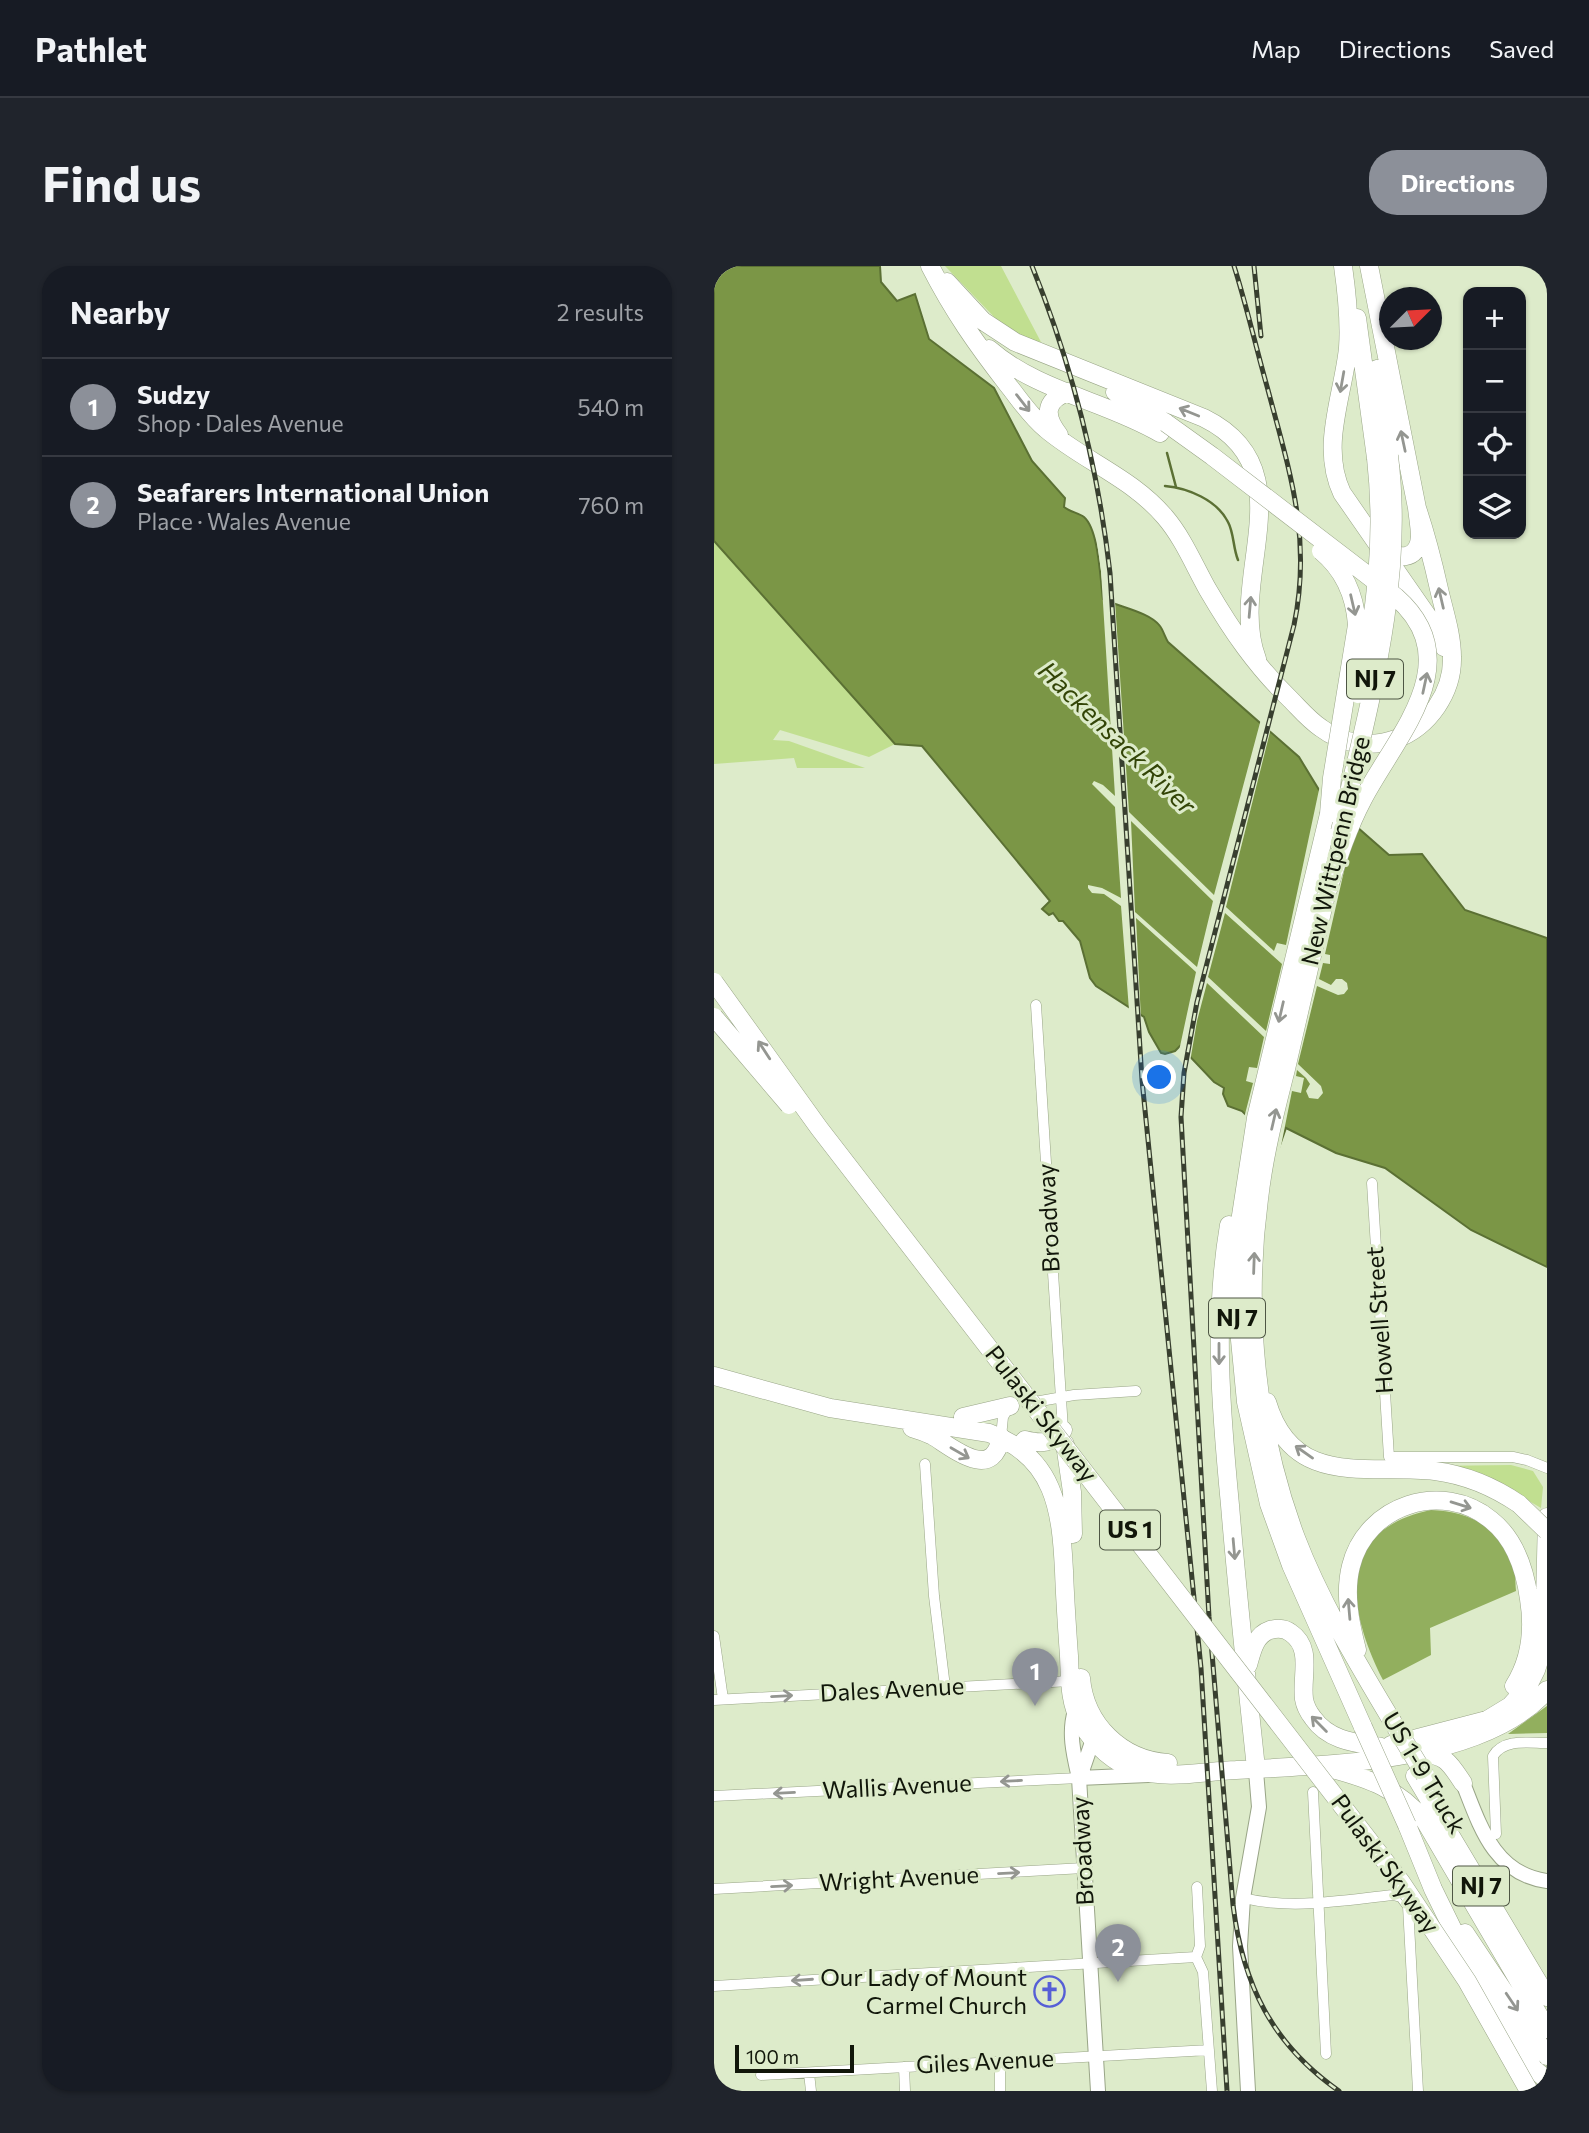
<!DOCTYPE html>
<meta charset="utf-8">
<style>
:root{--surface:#171b24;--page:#20242c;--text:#f1f3f6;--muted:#9ea1a6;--line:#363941;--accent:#8c9099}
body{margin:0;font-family:Commissioner,sans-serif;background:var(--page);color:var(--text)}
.controls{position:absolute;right:21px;top:21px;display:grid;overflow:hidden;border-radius:14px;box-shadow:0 2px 5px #0004}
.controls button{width:63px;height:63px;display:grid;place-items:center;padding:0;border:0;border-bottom:2px solid var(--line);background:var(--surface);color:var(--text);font:35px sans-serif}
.compass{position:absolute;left:665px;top:21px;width:63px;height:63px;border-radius:50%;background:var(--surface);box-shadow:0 2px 5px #0004;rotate:66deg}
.scale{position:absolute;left:21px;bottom:18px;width:119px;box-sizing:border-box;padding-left:7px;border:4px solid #11160a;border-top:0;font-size:19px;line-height:24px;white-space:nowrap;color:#11160a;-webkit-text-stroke:5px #ddebca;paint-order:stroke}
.you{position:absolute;left:446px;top:812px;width:24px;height:24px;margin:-18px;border:5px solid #fff;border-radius:50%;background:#1a73e8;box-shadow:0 0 0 10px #1a73e833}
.badge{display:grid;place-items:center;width:46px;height:46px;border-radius:50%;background:var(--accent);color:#fff;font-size:23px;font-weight:700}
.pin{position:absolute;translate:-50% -58px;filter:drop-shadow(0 2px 4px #0008)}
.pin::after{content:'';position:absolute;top:37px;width:24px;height:21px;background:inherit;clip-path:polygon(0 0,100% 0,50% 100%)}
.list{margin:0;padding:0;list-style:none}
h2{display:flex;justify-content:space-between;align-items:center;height:91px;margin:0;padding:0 28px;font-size:30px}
h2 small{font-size:23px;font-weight:400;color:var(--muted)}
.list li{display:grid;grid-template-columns:46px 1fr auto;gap:21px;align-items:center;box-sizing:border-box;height:98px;padding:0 28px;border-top:2px solid var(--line)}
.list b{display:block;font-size:26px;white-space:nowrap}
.list p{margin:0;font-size:23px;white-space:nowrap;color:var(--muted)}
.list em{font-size:23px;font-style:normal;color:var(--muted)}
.icon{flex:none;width:38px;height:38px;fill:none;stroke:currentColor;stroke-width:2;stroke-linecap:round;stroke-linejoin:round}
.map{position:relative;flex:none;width:833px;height:1825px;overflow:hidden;border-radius:28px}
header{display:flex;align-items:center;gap:42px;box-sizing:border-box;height:98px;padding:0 35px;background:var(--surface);border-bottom:2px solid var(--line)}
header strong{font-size:33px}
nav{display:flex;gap:38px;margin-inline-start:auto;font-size:24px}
.intro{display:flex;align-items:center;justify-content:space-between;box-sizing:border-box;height:168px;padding:0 42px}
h1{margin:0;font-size:49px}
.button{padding:18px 32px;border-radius:28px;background:var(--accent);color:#fff;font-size:24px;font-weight:700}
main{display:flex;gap:42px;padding:0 42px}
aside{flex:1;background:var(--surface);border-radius:28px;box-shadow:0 2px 5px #0004}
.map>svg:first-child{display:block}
</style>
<header>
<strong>Pathlet</strong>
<nav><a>Map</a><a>Directions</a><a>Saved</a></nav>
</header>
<div class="intro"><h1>Find us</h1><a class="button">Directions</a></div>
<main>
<aside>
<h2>Nearby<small>2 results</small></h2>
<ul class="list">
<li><span class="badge">1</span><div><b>Sudzy</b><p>Shop · Dales Avenue</p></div><em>540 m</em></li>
<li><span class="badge">2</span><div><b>Seafarers International Union</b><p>Place · Wales Avenue</p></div><em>760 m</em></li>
</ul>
</aside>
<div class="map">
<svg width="833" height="1825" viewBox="0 0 833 1825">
<rect width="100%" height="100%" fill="#ddebca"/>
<path fill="#c1df90" d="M231,0H287L327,76L306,73L284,55Z
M0,275L4,277L181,478L155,491L66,464L59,474L75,475L151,502H83L80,492L0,498Z
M797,1199L819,1205L829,1221L827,1242L800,1226L717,1200Z"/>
<path fill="#92af5e" d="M717,1244C751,1245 784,1259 798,1292C802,1301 801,1315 802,1325L716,1362L717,1389L669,1414C634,1345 619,1264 717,1244Z
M833,1440V1467L794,1468Z"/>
<path fill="#7b9646" stroke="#5b7034" stroke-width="2" d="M0,0H166L167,16L183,35L201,28L215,73L280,122L318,195L351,232L350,241C356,246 365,247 370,251C385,264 386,313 389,333C405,341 436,346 446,360C449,364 451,371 454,376L585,491L610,532L675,589L708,588L751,644L833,672V1001L757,964L671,902L622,887L572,862L565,882L528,845L514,840L509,828L510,822L500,816L466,780L461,785L451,788L447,787L435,766L430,751L382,720L376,712L366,675L349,655H345L339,647L335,649L328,643L336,635L208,480L181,478L0,275Z"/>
<path fill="#ddebca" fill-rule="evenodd" d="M381,262L385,273L392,330L401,335L415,546L500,629L547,453L557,462L512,641L560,685L563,677L572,679L606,519L636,579L611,688L616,689V698L609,697L605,713L617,719L622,713H628L633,717L634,723L630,728L624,729L603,720L584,798L607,820L609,827L604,833L595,832L592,825L596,818L592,812L583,804L582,810L590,812L587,827L578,825L566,885H563L530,852L539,817L532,815L535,801L543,802L550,771L493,717L483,755L476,796L465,785L482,706L422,652L427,753L415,744L407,640L390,628L378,627L374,622V619L388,622L407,632L401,541L378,518L380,515L389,519L401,530L387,305ZM417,555L499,635L483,701L421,646ZM511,647L568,698L552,765L494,711Z"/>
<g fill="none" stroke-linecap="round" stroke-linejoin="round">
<path stroke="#5b7034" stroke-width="2.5" d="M453,187L462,221
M451,220C474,222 503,234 514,256C520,267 519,282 524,294"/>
<defs>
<path id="street" d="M322,739L349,1164
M658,917L675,1191H799L813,1194L833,1202
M315,1137L360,1129L422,1125
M287,1171L289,1151L294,1142
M211,1198L220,1330L231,1421
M0,1370L9,1433
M0,1434L356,1415
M599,1526L612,1788
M0,1530L365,1512
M782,1568L779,1490C790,1472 815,1477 833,1477
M483,1621L486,1680L482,1691L489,1706L498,1825
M0,1623L370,1602
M529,1632C578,1644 630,1634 679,1629L687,1631L694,1640L704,1825
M0,1720L482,1691
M286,1795V1825
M190,1801L191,1825
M95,1807L97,1825
M47,1809L495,1784"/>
<path id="secondary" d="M361,1445C354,1467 360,1490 365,1512L384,1825
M366,1511L377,1479L384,1468
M365,1512L434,1509
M749,1517C766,1560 780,1608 833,1615
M534,1825L526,1680L529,1632L545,1541L541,1493"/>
<path id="highway" d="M216,0C239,45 263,79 294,119C306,134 317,151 332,163C370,195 418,212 451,251C469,272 480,299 494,324C518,365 542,400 576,433C586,443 595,454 607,462C628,478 657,482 682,473C715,461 739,426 738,391C738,368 730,345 725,323C719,296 712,269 703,242
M629,0C633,28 636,54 634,82C629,131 606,180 628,227L721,361L730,381
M655,0L703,242C704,251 706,262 706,271C704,295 682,295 668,280
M233,16L269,55L301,76L490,152C595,204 512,312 543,393
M643,52L662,192
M275,83C323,125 391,135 446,167
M663,103L675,190
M401,126L452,157
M345,169C331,151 329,135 354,126
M615,548L542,852L526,956L523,1043L532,1136L555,1238L577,1299L649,1461
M611,633C598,690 585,747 572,803C561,846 550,889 545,933C530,1046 542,1165 582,1272C607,1337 643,1396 678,1455
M515,959C499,1053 507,1145 516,1239C523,1324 532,1408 541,1493
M0,1110L116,1142L275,1167C341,1191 347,1244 350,1305C351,1333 353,1362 355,1390C356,1412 355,1437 367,1457C380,1478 398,1496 422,1504C453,1514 491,1505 522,1504C613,1499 770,1497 833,1424
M553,1136C579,1224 655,1197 721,1205C752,1209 780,1221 805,1238
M249,1151L296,1140
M198,1162C205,1164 213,1167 219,1170C240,1183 279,1216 287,1171
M311,1174C327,1178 338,1178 349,1164
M351,1178L358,1226L359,1268
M643,1384C636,1357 630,1327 637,1300C652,1239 728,1214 777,1254C801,1273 811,1304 815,1333C820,1364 817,1393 800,1420
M534,1399C538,1385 541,1369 556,1364C563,1362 571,1362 577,1367C599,1382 587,1410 590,1433C591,1439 595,1447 599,1452C615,1475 642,1477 667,1481
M367,1412C371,1458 407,1494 454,1497
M677,1479L773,1454L796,1440L814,1420L822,1404L830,1379L833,1251
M706,1487C732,1489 735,1496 749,1517
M615,1502C656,1513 683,1522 711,1555L833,1763
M701,1510L833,1731
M693,1559L719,1623L740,1666L819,1802L833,1814
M751,1667L833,1790"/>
</defs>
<use href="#street" stroke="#99a587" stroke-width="11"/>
<use href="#secondary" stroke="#99a587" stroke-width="16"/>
<use href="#highway" stroke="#99a587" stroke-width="19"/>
<use href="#street" stroke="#fff" stroke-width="10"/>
<use href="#secondary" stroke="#fff" stroke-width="14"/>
<use href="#highway" stroke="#fff" stroke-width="18"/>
<defs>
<path id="rail" d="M318,0C358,99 384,201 396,307L428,814L487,1402L513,1825
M520,0C533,41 542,82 554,124C576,207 598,272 580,359L483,736L470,807L467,851L495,1351L519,1639C529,1719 558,1778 625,1825
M540,0L547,70"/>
</defs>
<use href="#rail" stroke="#383f2f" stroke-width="5"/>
<use href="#rail" stroke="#ddebca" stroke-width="2.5" stroke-dasharray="8" stroke-linecap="butt"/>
<defs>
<path id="highway-bridge" d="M452,157L498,190L682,331C756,396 682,470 649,533C632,565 622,599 611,633
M607,285C630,304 641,329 643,359L618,512L615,548
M644,428C662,349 671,273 662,192
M626,565C654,441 691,318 675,190
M0,716L105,862L687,1616L753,1715L815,1825
M0,751L75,839
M805,1238L833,1265
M678,1455L711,1509
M649,1461L693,1559"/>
</defs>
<use href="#highway-bridge" stroke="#99a587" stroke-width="19" stroke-linecap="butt"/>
<use href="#highway-bridge" stroke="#fff" stroke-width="18"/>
</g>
<defs><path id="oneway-shaft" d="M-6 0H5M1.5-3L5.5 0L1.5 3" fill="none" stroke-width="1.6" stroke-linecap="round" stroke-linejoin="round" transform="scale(1.75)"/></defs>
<g stroke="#949691">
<use href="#oneway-shaft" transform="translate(628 116) rotate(100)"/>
<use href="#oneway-shaft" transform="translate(309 137) rotate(52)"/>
<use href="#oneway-shaft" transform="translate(475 146) rotate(-158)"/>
<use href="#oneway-shaft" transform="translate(689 175) rotate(-102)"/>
<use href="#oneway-shaft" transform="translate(727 332) rotate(-103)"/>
<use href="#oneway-shaft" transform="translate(639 339) rotate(77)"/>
<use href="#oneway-shaft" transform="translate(536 341) rotate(-85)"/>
<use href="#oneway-shaft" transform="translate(711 417) rotate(-78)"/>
<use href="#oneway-shaft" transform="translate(567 746) rotate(103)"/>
<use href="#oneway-shaft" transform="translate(50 784) rotate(-123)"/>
<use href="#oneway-shaft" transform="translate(560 853) rotate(-77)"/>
<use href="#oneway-shaft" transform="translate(540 997) rotate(-88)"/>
<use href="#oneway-shaft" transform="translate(505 1088) rotate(90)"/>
<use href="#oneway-shaft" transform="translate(590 1186) rotate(-145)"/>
<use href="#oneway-shaft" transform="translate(246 1187) rotate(30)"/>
<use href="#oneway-shaft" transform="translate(747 1239) rotate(17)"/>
<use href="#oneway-shaft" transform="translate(520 1283) rotate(85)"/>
<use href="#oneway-shaft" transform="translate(635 1343) rotate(-95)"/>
<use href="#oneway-shaft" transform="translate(68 1430) rotate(-3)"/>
<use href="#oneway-shaft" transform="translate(605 1458) rotate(-135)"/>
<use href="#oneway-shaft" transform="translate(297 1515) rotate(177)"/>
<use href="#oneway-shaft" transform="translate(70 1527) rotate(177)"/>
<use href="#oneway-shaft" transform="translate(295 1607) rotate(-3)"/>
<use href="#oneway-shaft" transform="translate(68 1620) rotate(-3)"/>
<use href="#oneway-shaft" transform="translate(88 1714) rotate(176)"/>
<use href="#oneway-shaft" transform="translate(798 1736) rotate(56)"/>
</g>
<defs>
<symbol id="church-ring" viewBox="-11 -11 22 22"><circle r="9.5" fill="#ddebca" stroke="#565fd6" stroke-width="1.5"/><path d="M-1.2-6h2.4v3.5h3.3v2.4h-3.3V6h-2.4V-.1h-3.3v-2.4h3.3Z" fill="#565fd6"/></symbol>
</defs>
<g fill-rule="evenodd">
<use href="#church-ring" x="318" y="1708" width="35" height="35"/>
</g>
<g text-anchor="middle" stroke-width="6" stroke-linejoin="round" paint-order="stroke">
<g fill="#ddebca" stroke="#4e5644" stroke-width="2">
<rect x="633" y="393.5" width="56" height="39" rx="5"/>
<rect x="495" y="1032.5" width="56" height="39" rx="5"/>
<rect x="386" y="1244.5" width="60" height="39" rx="5"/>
<rect x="739" y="1600.5" width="56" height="39" rx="5"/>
</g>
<g font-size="23" font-weight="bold" fill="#11160a">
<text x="661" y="421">NJ 7</text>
<text x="523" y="1060">NJ 7</text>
<text x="416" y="1272">US 1</text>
<text x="767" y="1628">NJ 7</text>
</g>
<g font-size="24" fill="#11160a" stroke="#ddebca">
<text transform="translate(622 585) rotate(-77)" y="8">New Wittpenn Bridge</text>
<text transform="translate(335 952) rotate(-93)" y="8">Broadway</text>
<text transform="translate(666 1054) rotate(-94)" y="8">Howell Street</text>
<text transform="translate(327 1148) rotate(52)" y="8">Pulaski Skyway</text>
<text transform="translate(178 1424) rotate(-3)" y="8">Dales Avenue</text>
<text transform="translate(710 1507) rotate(59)" y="8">US 1-9 Truck</text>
<text transform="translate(183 1521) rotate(-3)" y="8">Wallis Avenue</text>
<text transform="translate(369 1585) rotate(-93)" y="8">Broadway</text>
<text transform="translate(671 1598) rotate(54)" y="8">Pulaski Skyway</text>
<text transform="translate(185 1613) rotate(-3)" y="8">Wright Avenue</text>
<text transform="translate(271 1796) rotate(-3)" y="8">Giles Avenue</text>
</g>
<g font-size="24" fill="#11160a" stroke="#ddebca" text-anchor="end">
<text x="313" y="1720">Our Lady of Mount<tspan x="313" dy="28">Carmel Church</tspan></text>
</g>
<g font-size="26" font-style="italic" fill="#334507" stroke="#ddebca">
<text transform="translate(403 472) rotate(44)" y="9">Hackensack River</text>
</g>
</g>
</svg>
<div class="controls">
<button>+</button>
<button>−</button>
<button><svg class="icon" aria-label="locate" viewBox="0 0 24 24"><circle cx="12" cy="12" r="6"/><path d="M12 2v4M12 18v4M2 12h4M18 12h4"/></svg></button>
<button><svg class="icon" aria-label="layers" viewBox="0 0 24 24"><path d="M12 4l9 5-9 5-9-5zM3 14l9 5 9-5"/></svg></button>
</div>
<svg class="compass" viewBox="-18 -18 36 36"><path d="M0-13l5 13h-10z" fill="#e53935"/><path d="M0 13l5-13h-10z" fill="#9ea1a6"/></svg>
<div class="scale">100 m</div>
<div class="you"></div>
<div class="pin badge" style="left:321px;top:1440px">1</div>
<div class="pin badge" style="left:404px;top:1716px">2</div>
</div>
</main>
